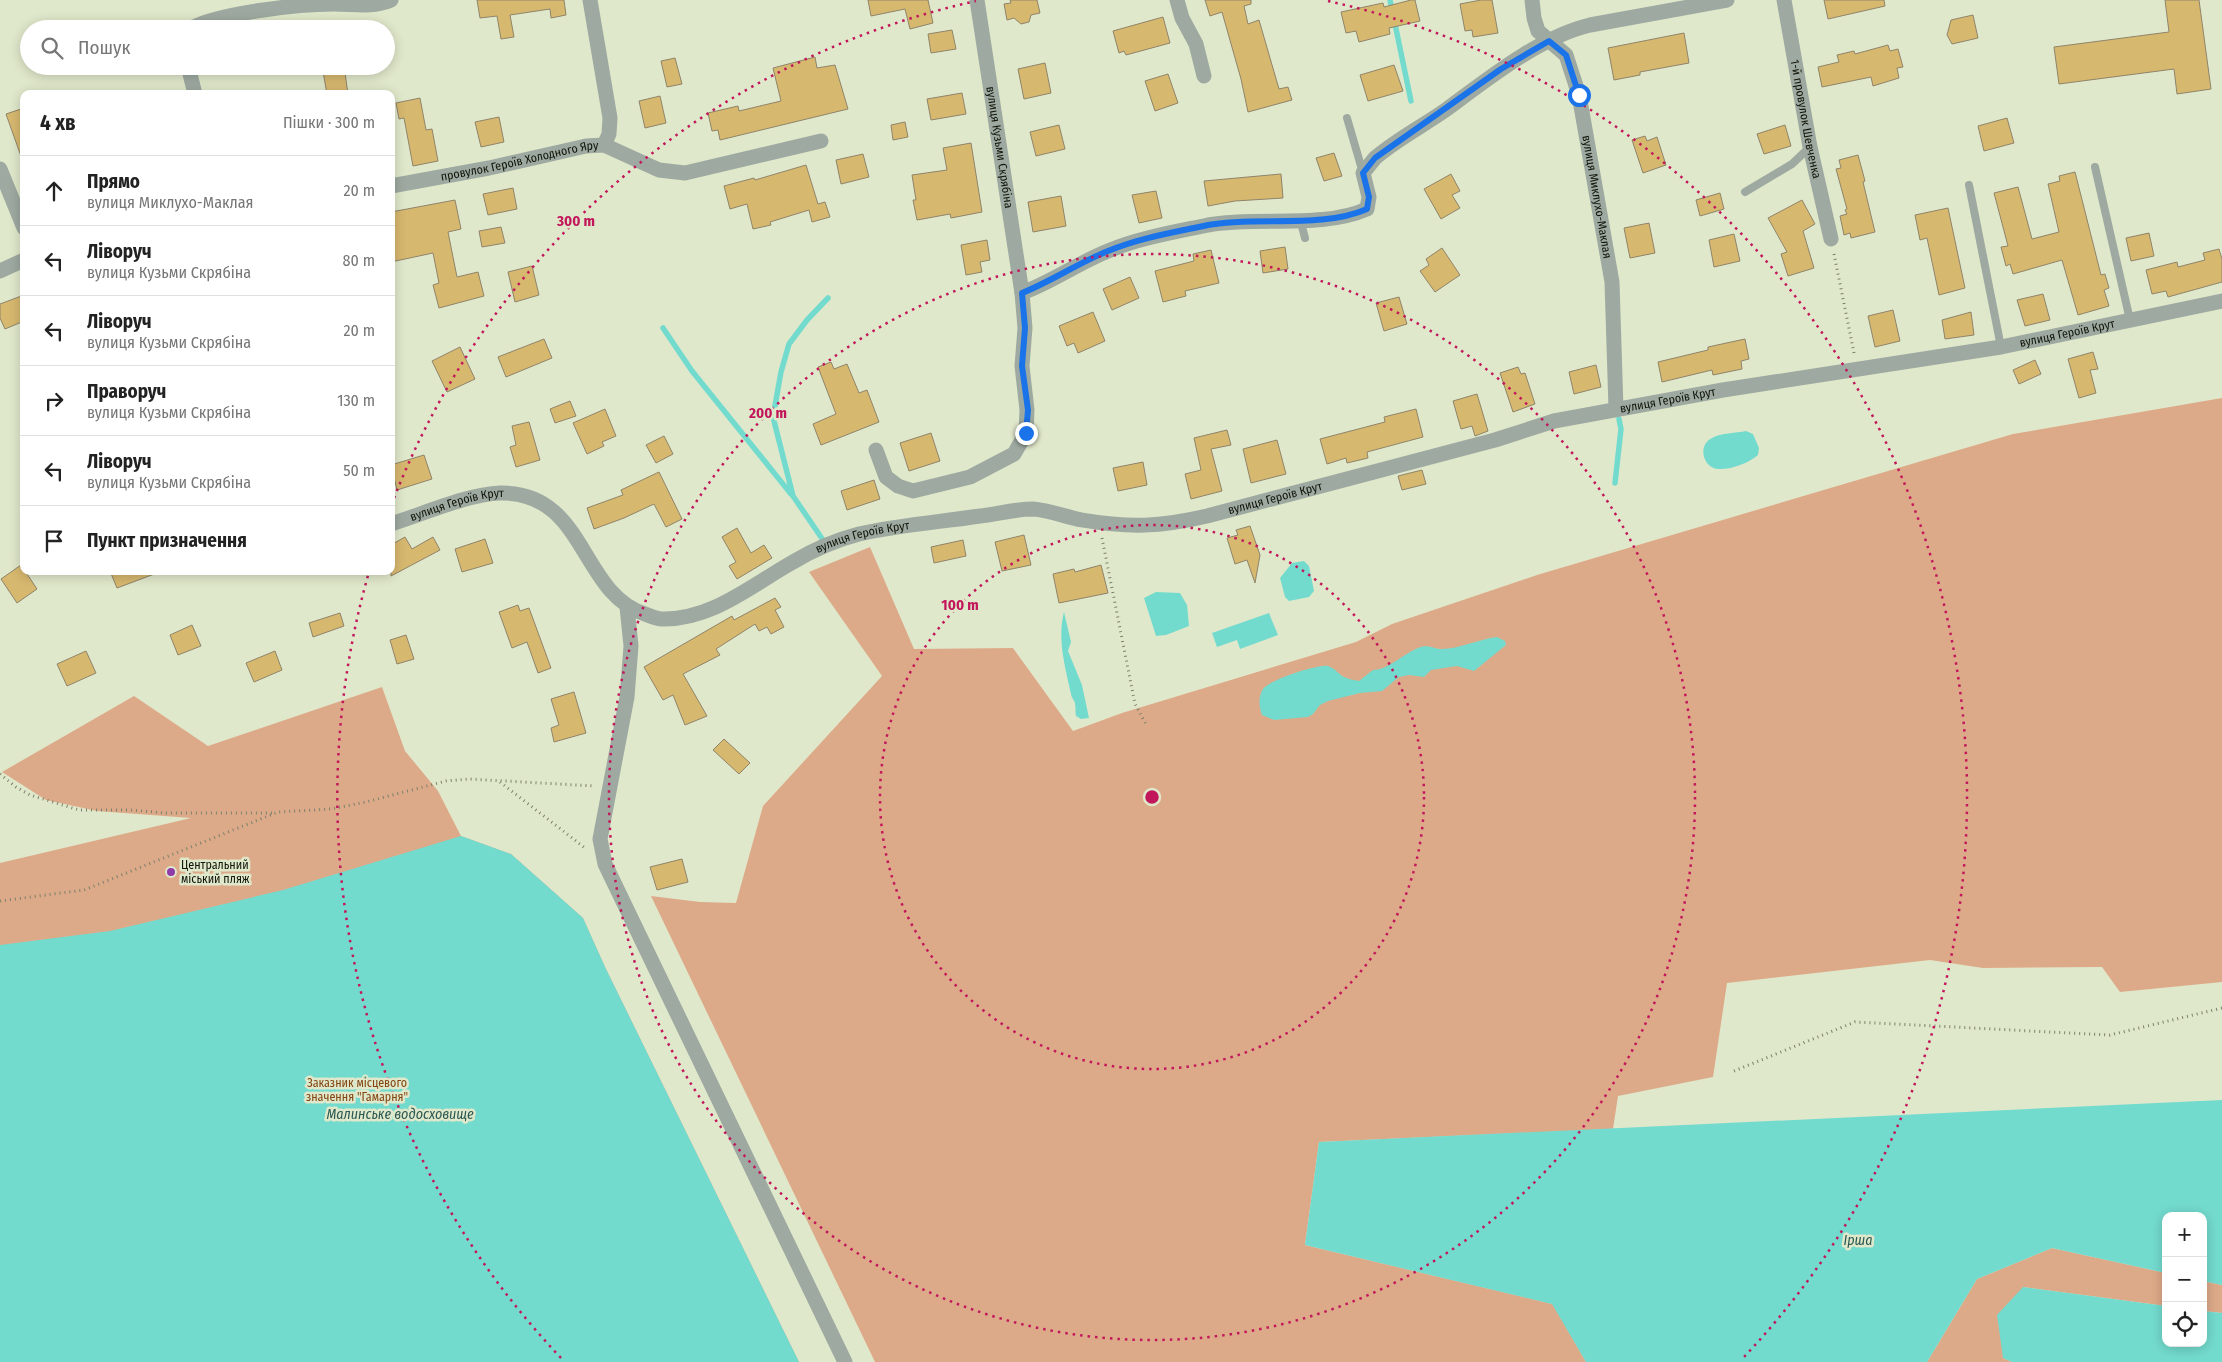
<!DOCTYPE html>
<html lang="uk">
<meta charset="utf-8">
<style>
:root{--surface:#fff;--page:#f6f6f6;--text:#222;--muted:#767676;--line:#e0e0e0}
body{margin:0;font-family:"Fira Sans Condensed",sans-serif;background:var(--page);color:var(--text)}
.controls{position:absolute;right:15px;bottom:15px;display:grid;overflow:hidden;border-radius:10px;box-shadow:0 2px 12px #0003}
.controls button{width:45px;height:45px;display:grid;place-items:center;padding:0;border:0;border-bottom:1px solid var(--line);background:var(--surface);color:var(--text);font:25px sans-serif}
.stop{position:absolute;width:15px;height:15px;margin:-11px;border:4px solid #1a73e8;border-radius:50%;background:#fff}
.stop.end{background:#1a73e8;border-color:#fff;box-shadow:0 1px 5px #0008}
.list{margin:0;padding:0;list-style:none}
h2{display:flex;justify-content:space-between;align-items:center;height:65px;margin:0;padding:0 20px;font-size:21px}
h2 small{font-size:16px;font-weight:400;color:var(--muted)}
.list li{display:grid;grid-template-columns:32px 1fr auto;gap:15px;align-items:center;box-sizing:border-box;height:70px;padding:0 20px;border-top:1px solid var(--line)}
.list b{display:block;font-size:19px;white-space:nowrap}
.list p{margin:0;font-size:16px;white-space:nowrap;color:var(--muted)}
.list em{font-size:16px;font-style:normal;color:var(--muted)}
.icon{flex:none;width:28px;height:28px;fill:none;stroke:currentColor;stroke-width:2;stroke-linecap:round;stroke-linejoin:round}
.map{position:relative;flex:none;width:2222px;height:1362px;overflow:hidden}
.search{position:absolute;background:var(--surface);box-shadow:0 2px 12px #0003;left:20px;top:20px;width:375px;height:55px;display:flex;align-items:center;gap:12px;box-sizing:border-box;padding:0 18px;border-radius:28px;color:var(--muted);font-size:19px}
.panel{position:absolute;background:var(--surface);box-shadow:0 2px 12px #0003;left:20px;top:90px;width:375px;height:485px;border-radius:10px}
.map>svg:first-child{display:block}
</style>
<div class="map">
<svg width="2222" height="1362" viewBox="0 0 2222 1362">
<rect width="100%" height="100%" fill="#e0e8cb"/>
<path fill="#ddaa89" d="M2222,398V982L2120,992L2102,967L1983,968L1930,960L1727,983L1713,1077L1618,1096L1613,1129L1319,1142L1305,1245L1553,1304L1586,1362H875L651,896L700,902L736,903L763,806L882,676L809,572L870,547L914,649L1013,648L1073,731L1122,713L1356,642L1392,624L1537,575L2013,434Z
M382,687L405,751L438,791L461,836L511,854L583,918L605,967L799,1362H0V863L191,818L97,811L46,800L2,772L134,696L208,746Z
M2052,1248L2166,1273V1306L2023,1287L2003,1358L2012,1362H1927L1977,1279Z
M2203,1281L2222,1285V1313L2203,1311Z"/>
<path fill="#73dbce" d="M1746,431L1753,434L1759,448L1758,455C1749,463 1731,470 1718,469C1703,468 1697,445 1712,438C1721,433 1736,433 1746,431Z
M1304,561L1309,566L1314,591L1309,597L1289,601L1285,597L1280,578L1292,563Z
M1156,592L1180,593L1187,605L1189,626L1166,635L1156,636L1144,598Z
M1064,612L1071,642L1068,651L1082,685L1089,718L1081,719L1076,716C1075,712 1076,708 1075,704C1075,701 1071,697 1071,694C1065,667 1057,639 1064,612Z
M1269,613L1278,635L1240,649L1237,640L1217,647L1212,633Z
M1497,637L1505,641L1506,645L1474,671L1457,666L1431,670L1424,677L1409,675L1399,677L1382,691L1360,693L1328,701L1320,705L1313,714L1308,717L1274,720L1262,715C1259,706 1258,697 1263,689C1269,680 1318,664 1328,666C1335,668 1338,674 1344,677C1348,679 1354,680 1359,681L1373,670C1388,670 1403,654 1418,648C1427,644 1431,648 1440,649C1456,650 1479,639 1497,637Z
M461,836L511,854L583,918L605,967L799,1362H0V945L110,931L283,890Z
M2222,1100V1285L2203,1281V1216H2166V1273L2052,1248L1977,1279L1927,1362H1586L1552,1304L1305,1245L1319,1142Z
M2023,1287L2166,1306V1343H2203V1311L2222,1313V1362H2012L2003,1358L1997,1315Z"/>
<g fill="none" stroke-linecap="round" stroke-linejoin="round">
<path stroke="#73dbce" stroke-width="5.5" d="M1390,0L1411,101
M663,328L692,371L791,494
M1615,483L1621,429L1619,419
M823,540L793,496L773,417L781,372L789,344L807,320L828,298"/>
</g>
<path fill="#d7b86f" stroke="#8f846a" d="M477,0H564L566,15L551,18L550,9L510,15L514,37L501,39L497,16L480,18Z
M868,0H928L933,23L910,29L905,9L871,16Z
M1010,0H1037L1040,13L1031,15L1029,22L1021,24L1014,18L1007,20L1004,4L1011,3Z
M1205,0H1251V4L1244,6L1248,24L1259,20L1279,89L1288,87L1292,100L1248,112L1241,79L1222,12L1210,16Z
M1411,0H1415L1420,21L1389,28L1390,34L1359,42L1356,31L1346,33L1341,12L1383,3L1384,7Z
M1481,0H1492L1498,33L1473,37L1472,30L1465,31L1460,4Z
M1824,0H1884L1885,6L1828,19Z
M2165,0H2199L2211,89L2177,94L2174,69L2059,84L2054,47L2169,32Z
M1973,15L1978,38L1952,44L1947,35L1951,20Z
M1163,17L1170,43L1126,55L1124,51L1119,53L1113,31Z
M952,30L956,49L931,53L928,34Z
M1684,33L1689,63L1640,72V75L1614,80L1608,48Z
M1888,45L1890,51L1898,49L1903,67L1897,68L1899,78L1873,86L1871,77L1822,87L1818,67L1839,62L1837,55L1854,51L1855,54Z
M815,57L817,68L835,65L848,109L720,140L718,130L712,131L708,113L738,106L739,111L781,101L773,68Z
M675,58L682,84L667,87L661,61Z
M1045,63L1051,93L1024,99L1018,69Z
M1394,65L1403,91L1368,101L1360,75Z
M322,66H344L348,94H327Z
M1168,74L1178,103L1155,111L1145,81Z
M962,93L966,114L931,120L927,99Z
M660,96L666,123L645,128L639,101Z
M420,98L426,130L432,129L438,161L413,166L404,118L399,119L396,103Z
M24,108V159H22L6,114Z
M499,117L504,142L481,147L475,122Z
M2007,118L2014,143L1984,151L1978,126Z
M905,122L908,137L893,140L891,125Z
M1059,125L1065,149L1036,156L1030,132Z
M1785,125L1791,146L1764,154L1757,134Z
M1645,136L1647,141L1657,137L1666,165L1643,173L1632,140Z
M971,143L982,212L951,218L950,214L917,220L913,200H916L912,175L947,170L943,148Z
M1334,153L1342,176L1324,181L1316,158Z
M863,154L869,177L841,184L836,160Z
M1858,155L1865,181L1863,182L1875,232L1851,238L1850,233L1844,235L1840,216L1847,214L1845,210L1847,209L1836,169L1841,168L1839,160Z
M806,165L818,204L825,202L830,217L812,222L809,210L770,222L771,225L753,229L747,204L730,209L724,186L754,178L755,180Z
M2075,172L2101,275L2105,274L2109,288L2104,290L2109,306L2078,315L2062,260L2013,274L2010,264L2006,266L2001,247L2008,246L1994,193L2018,187L2032,239L2059,232L2048,184L2060,181L2059,176Z
M1281,174L1283,198L1235,201L1208,206L1204,181Z
M1451,174L1460,191L1452,195L1460,208L1441,219L1424,189Z
M513,188L517,209L488,215L483,194Z
M1156,191L1162,218L1139,223L1132,195Z
M1720,193L1724,209L1700,216L1696,200Z
M1061,196L1066,226L1033,232L1028,202Z
M455,200L461,229L448,232L457,277L478,272L484,296L439,308L433,285L439,283L433,253L391,262V212Z
M1802,200L1815,224L1803,231L1814,268L1788,276L1781,254L1787,252L1768,218Z
M1948,208L1965,288L1939,295L1927,238L1920,240L1915,215Z
M1649,223L1655,253L1630,258L1624,228Z
M501,227L505,243L482,247L479,231Z
M2149,233L2154,256L2131,261L2126,238Z
M1734,234L1740,261L1714,267L1709,240Z
M987,240L990,260L980,262L982,272L966,275L961,245Z
M1285,247L1288,269L1263,273L1260,251Z
M1442,248L1460,275L1435,292L1420,271L1429,265L1426,259Z
M2219,249L2222,259V282L2168,297L2166,291L2152,294L2146,270L2177,262L2178,267L2205,260L2203,253Z
M1211,250L1219,283L1185,291L1186,296L1163,302L1155,271L1194,261L1193,254Z
M532,266L539,295L515,302L508,272Z
M1130,277L1139,298L1112,310L1103,289Z
M2043,294L2050,320L2025,326L2017,300Z
M24,295V321L5,329L0,318V304Z
M1399,297L1407,324L1384,331L1376,303Z
M1893,310L1900,341L1875,347L1868,316Z
M1093,312L1105,341L1078,353L1074,343L1067,346L1059,326Z
M1971,312L1974,335L1945,339L1942,320Z
M544,339L552,358L506,377L498,357Z
M1745,339L1749,359L1741,361L1742,369L1713,375L1712,370L1662,382L1658,362L1708,350V347Z
M460,347L475,379L447,392L432,361Z
M2093,352L2098,369L2090,370L2096,393L2079,398L2068,359Z
M2035,360L2041,374L2019,384L2013,370Z
M831,362L834,369L847,364L859,393L867,390L879,422L821,445L813,424L836,414L818,367Z
M1596,365L1601,387L1574,394L1569,372Z
M1518,367L1521,374L1525,373L1535,404L1513,412L1500,373Z
M1477,394L1488,431L1475,436L1472,426L1461,429L1453,401Z
M570,401L576,416L555,423L550,409Z
M605,409L616,436L602,442L604,446L587,454L573,423Z
M1416,409L1423,437L1367,452L1368,458L1347,463L1346,458L1327,464L1320,439L1385,422L1384,417Z
M529,422L540,460L516,467L510,447L516,445L512,426Z
M1227,430L1231,445L1211,449L1222,491L1191,499L1185,474L1201,470L1194,438Z
M931,433L940,461L909,471L900,443Z
M664,436L673,454L656,463L646,445Z
M1277,440L1286,474L1251,483L1243,449Z
M424,455L432,479L397,490L391,465Z
M1143,462L1147,485L1118,491L1113,468Z
M1422,470L1426,484L1402,490L1398,476Z
M659,472L682,519L666,527L654,504L624,518L594,529L587,508L623,495L621,490Z
M874,480L880,499L847,510L841,491Z
M1250,526L1260,555L1255,583L1247,560L1235,564L1227,538L1238,535L1236,530Z
M737,528L751,553L764,545L772,558L737,579L729,566L736,562L722,537Z
M1024,535L1031,565L1002,571L995,542Z
M405,537L412,549L433,537L440,550L391,576V545Z
M485,539L493,563L462,572L455,549Z
M963,540L966,556L934,563L931,547Z
M21,565L37,589L17,603L1,579Z
M1101,565L1108,593L1059,603L1053,574L1074,569L1075,572Z
M110,571H157V573L117,588Z
M775,598L781,607L775,610L784,627L771,634L767,627L759,631L755,624L716,649L720,655L683,674L707,716L685,725L673,695L663,700L644,667L732,616L734,620Z
M518,605L520,611L529,608L551,668L538,673L527,642L512,648L499,612Z
M340,613L344,626L313,637L309,623Z
M192,625L201,646L178,655L170,635Z
M406,635L414,659L397,664L390,640Z
M86,651L96,673L67,686L57,664Z
M275,651L282,670L254,682L246,663Z
M574,692L586,733L554,742L551,728L559,725L551,699Z
M724,739L750,763L739,774L713,750Z
M682,859L688,882L657,890L650,867Z"/>
<g fill="none" stroke-linecap="round" stroke-linejoin="round">
<path stroke="#7b816c" stroke-width="3" stroke-dasharray="1 4" stroke-linecap="butt" d="M1834,254L1854,353
M1102,538L1135,704L1146,724
M0,774L16,787L30,795L79,810H131L165,813H275
M500,782L585,848
M0,901L84,890L278,812L331,809L366,802L446,781L469,779L595,786
M1734,1071L1855,1022L2110,1035L2222,1008"/>
<path stroke="#9eaaa1" stroke-width="8" d="M1347,118L1363,173
M2095,167L2130,320
M1969,185L2001,347
M1745,192L1792,164L1810,147
M1300,219L1305,238"/>
<g stroke="#9eaaa1" stroke-width="15">
<path d="M590,0L610,118L609,134L604,145"/>
<path id="s1" d="M977,0L1022,293"/>
<path d="M1177,0L1182,18L1196,44L1204,76"/>
<path id="s2" d="M1532,0L1534,18L1538,31L1566,55L1579,95L1612,282L1616,409"/>
<path id="s3" d="M1784,0L1810,147L1831,239"/>
<path d="M190,29C217,13 301,4 334,4C354,4 372,8 391,0"/>
<path d="M188,66L195,94"/>
<path d="M0,169L24,228"/>
<path id="s4" d="M391,186L489,168L586,146L604,145L659,170L685,173L821,141"/>
<path d="M0,271L24,260"/>
<path d="M876,450L886,477L898,486L913,491L970,477L1014,454L1026,433L1027,410L1022,366L1025,328L1022,293C1052,282 1078,263 1108,251C1139,238 1175,232 1208,225C1257,216 1322,229 1367,209L1369,197L1363,173L1375,158C1397,139 1423,126 1447,109C1489,78 1540,37 1590,25L1727,0"/>
<path id="s5" d="M391,524C423,514 468,494 500,493C586,491 580,594 645,614C650,616 657,619 662,619C712,620 752,585 793,562C813,550 836,540 859,534C899,525 940,522 980,516C997,514 1016,509 1033,509C1049,510 1066,517 1082,520C1130,528 1160,527 1207,516L1495,440L1554,421L1723,390L2001,347L2222,301"/>
<path d="M627,607L631,646L627,697L600,839L605,864L845,1362"/>
</g>
</g>
<g fill="none" stroke-linecap="round" stroke-linejoin="round">
<path stroke="#1a73e8" stroke-width="6" d="M1026,433L1028,410L1022,366L1025,328L1022,293C1052,281 1078,263 1108,251C1139,238 1175,232 1208,225C1257,216 1322,229 1367,209L1369,197L1363,173L1375,158L1501,69L1549,41L1566,55L1579,95"/>
</g>
<g fill="none" stroke="#c2185b" stroke-width="2.5" stroke-dasharray="2.5 5">
<circle cx="1152" cy="797" r="272"/>
<circle cx="1152" cy="797" r="543"/>
<path d="M561 1358A815 815 0 0 1 369 572M394 498A815 815 0 0 1 976 1M1328 1A815 815 0 0 1 1743 1358"/>
</g>
<circle fill="#8f3ba9" stroke="#e0e8cb" stroke-width="2" cx="171" cy="872" r="5"/>
<g text-anchor="middle" stroke-width="5" stroke-linejoin="round" paint-order="stroke">
<g font-size="12" fill="#111409" stroke="#e0e8cb">
<text dy="4" stroke="none"><textPath href="#s3" startOffset="121">1-й провулок Шевченка</textPath></text>
<text dy="4" stroke="none"><textPath href="#s1" startOffset="149">вулиця Кузьми Скрябіна</textPath></text>
<text dy="4" stroke="none"><textPath href="#s4" startOffset="131">провулок Героїв Холодного Яру</textPath></text>
<text dy="4" stroke="none"><textPath href="#s2" startOffset="214">вулиця Миклухо-Маклая</textPath></text>
<text dy="4" stroke="none"><textPath href="#s5" startOffset="1779">вулиця Героїв Крут</textPath></text>
<text dy="4" stroke="none"><textPath href="#s5" startOffset="1374">вулиця Героїв Крут</textPath></text>
<text dy="4" stroke="none"><textPath href="#s5" startOffset="969">вулиця Героїв Крут</textPath></text>
<text dy="4" stroke="none"><textPath href="#s5" startOffset="69">вулиця Героїв Крут</textPath></text>
<text dy="4" stroke="none"><textPath href="#s5" startOffset="549">вулиця Героїв Крут</textPath></text>
</g>
<g font-size="12" fill="#111409" stroke="#e0e8cb" text-anchor="start">
<text x="181" y="869">Центральний<tspan x="181" dy="14">міський пляж</tspan></text>
</g>
<g font-size="12" fill="#824512" stroke="#e0e8cb">
<text x="357" y="1087">Заказник місцевого<tspan x="357" dy="14">значення "Гамарня"</tspan></text>
</g>
<g font-size="14" font-style="italic" fill="#2a5852" stroke="#e0e8cb">
<text x="400" y="1119">Малинське водосховище</text>
<text x="1858" y="1245">Ірша</text>
</g>
</g>
<circle cx="1152" cy="797" r="8" fill="#c2185b" stroke="#e0e8cb" stroke-width="2.5"/>
<g font-size="15" text-anchor="middle" font-weight="bold" fill="#c2185b" stroke="#e0e8cb" stroke-width="5" stroke-linejoin="round" paint-order="stroke">
<text x="576" y="226">300 m</text>
<text x="768" y="418">200 m</text>
<text x="960" y="610">100 m</text>
</g>
</svg>
<div class="controls">
<button>+</button>
<button>−</button>
<button><svg class="icon" aria-label="locate" viewBox="0 0 24 24"><circle cx="12" cy="12" r="6"/><path d="M12 2v4M12 18v4M2 12h4M18 12h4"/></svg></button>
</div>
<div class="stop" style="left:1579px;top:95px"></div>
<div class="stop end" style="left:1026px;top:433px"></div>
<div class="search"><svg class="icon" aria-label="search" viewBox="0 0 24 24"><circle cx="10" cy="10" r="6"/><path d="M15 15l6 6"/></svg>Пошук</div>
<section class="panel">
<h2>4 хв<small>Пішки · 300 m</small></h2>
<ul class="list">
<li><svg class="icon" aria-label="ahead" viewBox="0 0 24 24"><path d="M12 20V5M6 11l6-6 6 6"/></svg><div><b>Прямо</b><p>вулиця Миклухо-Маклая</p></div><em>20 m</em></li>
<li><svg class="icon" aria-label="left" viewBox="0 0 24 24"><path d="M17 20v-9H6M10 6l-5 5 5 5"/></svg><div><b>Ліворуч</b><p>вулиця Кузьми Скрябіна</p></div><em>80 m</em></li>
<li><svg class="icon" aria-label="left" viewBox="0 0 24 24"><path d="M17 20v-9H6M10 6l-5 5 5 5"/></svg><div><b>Ліворуч</b><p>вулиця Кузьми Скрябіна</p></div><em>20 m</em></li>
<li><svg class="icon" aria-label="right" viewBox="0 0 24 24"><path d="M7 20v-9h11M14 6l5 5-5 5"/></svg><div><b>Праворуч</b><p>вулиця Кузьми Скрябіна</p></div><em>130 m</em></li>
<li><svg class="icon" aria-label="left" viewBox="0 0 24 24"><path d="M17 20v-9H6M10 6l-5 5 5 5"/></svg><div><b>Ліворуч</b><p>вулиця Кузьми Скрябіна</p></div><em>50 m</em></li>
<li><svg class="icon" aria-label="arrive" viewBox="0 0 24 24"><path d="M6 21V4h12l-3 4 3 4H6"/></svg><div><b>Пункт призначення</b></div></li>
</ul>
</section>
</div>
